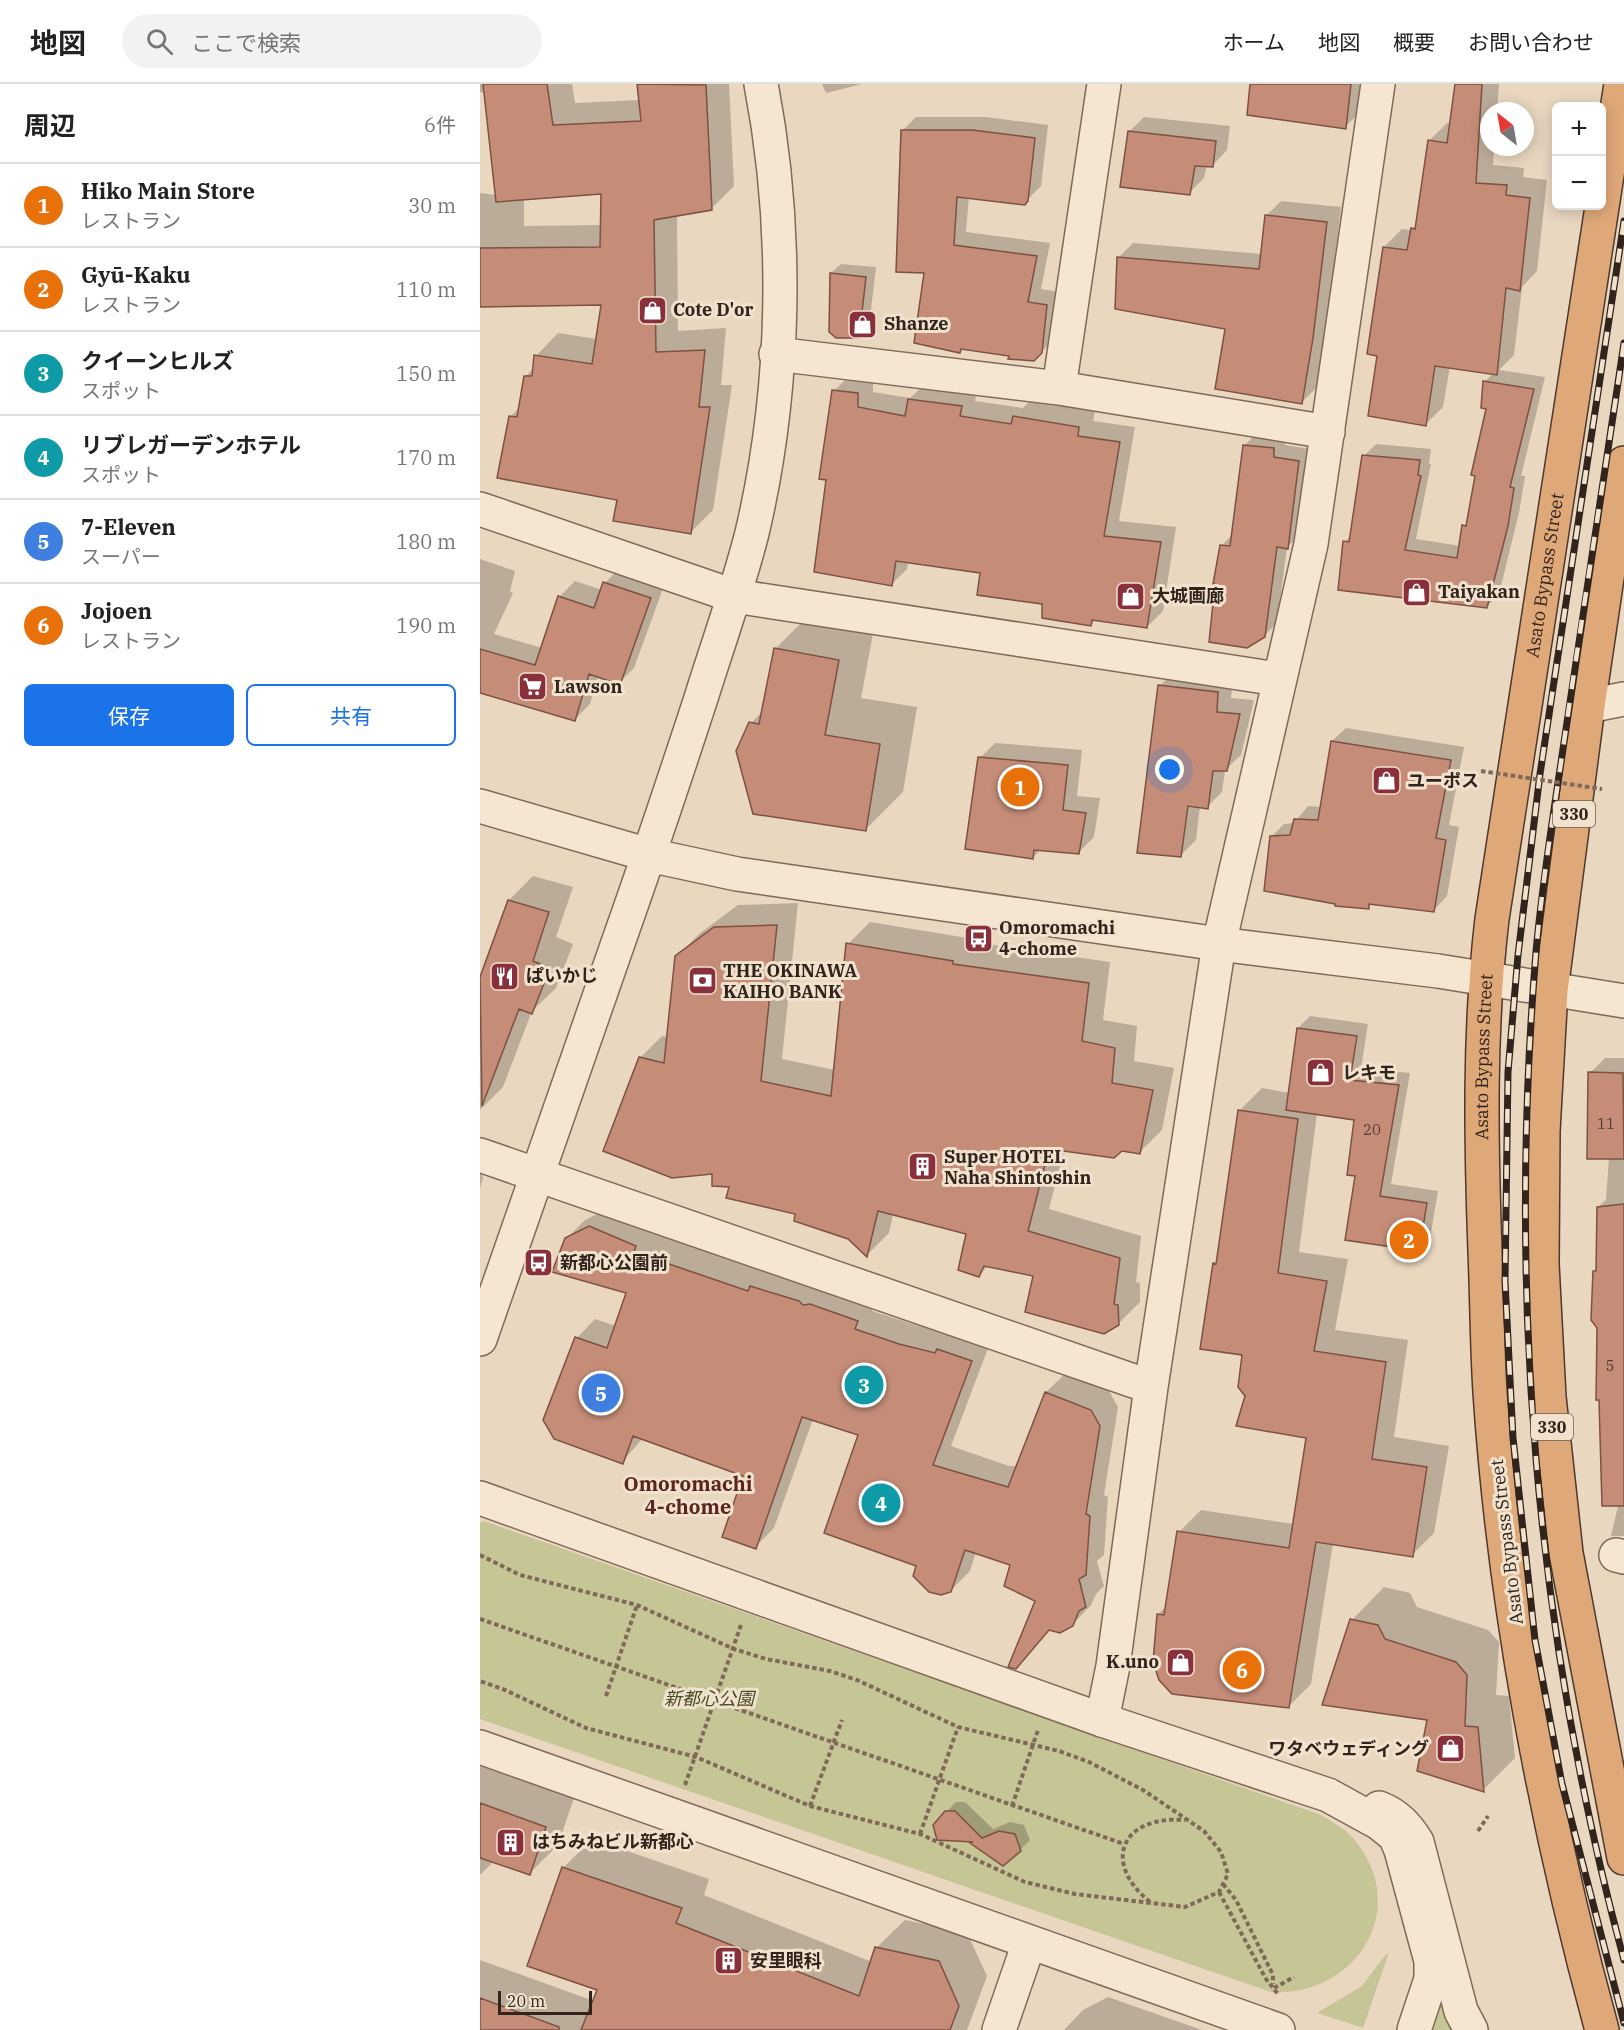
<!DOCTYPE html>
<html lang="ja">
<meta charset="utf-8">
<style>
:root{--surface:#fff;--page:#f2f2f2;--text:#222;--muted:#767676;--line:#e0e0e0;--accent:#1a73e8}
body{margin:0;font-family:"IBM Plex Serif","Noto Sans JP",serif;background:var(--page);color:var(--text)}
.controls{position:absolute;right:18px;top:18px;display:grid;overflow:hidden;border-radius:9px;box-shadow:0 3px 15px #0003}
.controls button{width:54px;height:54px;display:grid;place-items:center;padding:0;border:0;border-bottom:2px solid var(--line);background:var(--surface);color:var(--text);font:30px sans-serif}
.compass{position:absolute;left:1000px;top:18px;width:54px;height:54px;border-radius:50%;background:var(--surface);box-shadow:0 3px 15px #0003;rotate:329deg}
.scale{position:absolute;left:18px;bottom:15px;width:94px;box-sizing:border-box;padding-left:6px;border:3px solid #31241d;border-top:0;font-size:16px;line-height:21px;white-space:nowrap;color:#31241d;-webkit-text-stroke:4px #f1e2ce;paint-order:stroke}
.you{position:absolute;left:690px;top:686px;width:21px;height:21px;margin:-15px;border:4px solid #fff;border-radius:50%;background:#1a73e8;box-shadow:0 0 0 9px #1a73e833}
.badge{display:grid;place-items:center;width:39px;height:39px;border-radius:50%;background:var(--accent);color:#fff;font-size:20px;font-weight:700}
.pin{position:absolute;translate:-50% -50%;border:3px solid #fff;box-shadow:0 2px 6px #0006}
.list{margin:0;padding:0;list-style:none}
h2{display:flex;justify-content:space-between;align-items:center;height:78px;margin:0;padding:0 24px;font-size:26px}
h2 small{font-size:20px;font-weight:400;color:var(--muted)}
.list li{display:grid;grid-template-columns:39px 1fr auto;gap:18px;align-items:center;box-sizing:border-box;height:84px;padding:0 24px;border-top:2px solid var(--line)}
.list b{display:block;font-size:22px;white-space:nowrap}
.list p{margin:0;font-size:20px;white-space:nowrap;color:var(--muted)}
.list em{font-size:20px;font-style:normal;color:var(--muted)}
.actions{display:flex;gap:12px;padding:18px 24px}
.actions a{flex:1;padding:14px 0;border:2px solid var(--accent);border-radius:9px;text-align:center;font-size:21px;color:var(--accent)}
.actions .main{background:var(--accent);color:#fff}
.icon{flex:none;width:33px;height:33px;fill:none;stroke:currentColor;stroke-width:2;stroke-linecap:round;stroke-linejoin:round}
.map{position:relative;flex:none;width:1144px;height:1946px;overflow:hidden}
header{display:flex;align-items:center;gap:36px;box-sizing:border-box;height:84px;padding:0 30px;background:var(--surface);border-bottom:2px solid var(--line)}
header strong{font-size:28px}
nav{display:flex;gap:33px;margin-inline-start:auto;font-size:21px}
.search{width:420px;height:54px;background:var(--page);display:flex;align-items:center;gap:15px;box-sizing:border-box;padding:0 21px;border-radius:33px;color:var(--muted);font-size:22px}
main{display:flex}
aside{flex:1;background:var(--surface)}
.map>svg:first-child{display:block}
</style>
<header>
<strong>地図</strong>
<div class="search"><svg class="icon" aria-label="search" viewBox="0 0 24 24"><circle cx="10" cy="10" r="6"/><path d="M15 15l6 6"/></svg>ここで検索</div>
<nav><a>ホーム</a><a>地図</a><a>概要</a><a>お問い合わせ</a></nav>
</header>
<main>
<aside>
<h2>周辺<small>6件</small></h2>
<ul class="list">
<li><span class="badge" style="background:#e8710a">1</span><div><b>Hiko Main Store</b><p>レストラン</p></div><em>30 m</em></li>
<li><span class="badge" style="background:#e8710a">2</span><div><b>Gyū-Kaku</b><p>レストラン</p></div><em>110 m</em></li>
<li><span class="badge" style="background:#0f9aa8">3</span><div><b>クイーンヒルズ</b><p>スポット</p></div><em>150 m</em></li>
<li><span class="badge" style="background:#0f9aa8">4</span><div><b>リブレガーデンホテル</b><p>スポット</p></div><em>170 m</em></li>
<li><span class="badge" style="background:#3f7fe0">5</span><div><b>7-Eleven</b><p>スーパー</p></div><em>180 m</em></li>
<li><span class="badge" style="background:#e8710a">6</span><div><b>Jojoen</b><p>レストラン</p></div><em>190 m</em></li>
</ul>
<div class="actions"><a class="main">保存</a><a>共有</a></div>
</aside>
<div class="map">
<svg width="1144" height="1946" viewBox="0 0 1144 1946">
<rect width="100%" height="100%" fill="#e9d7c0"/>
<path fill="#c6c595" d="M4,1437L841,1731C854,1739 868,1746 877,1759C930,1827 875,1913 791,1908L0,1635V1439Z
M907,1869L908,1871L883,1944L837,1929L882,1902Z
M960,1905L981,1946H946Z"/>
<path fill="#0003" fill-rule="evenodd" d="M0,0H92L95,19L160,16L158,0H249L254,102L231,125L197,131L198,247L246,244L241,301H252L233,426L210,449L138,415L30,333L40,323L45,293L54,284L56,272L78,249L117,255L122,220L0,222V109L16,111L5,9L0,8ZM123,108L122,141L44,142V114Z
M342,0H382L346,9Z
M772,0H883L880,28L865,43Z
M977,0H1019L1017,27H1009V63H1014L1013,81L1044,84L1043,93L1067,96L1057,187L1042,203L1034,271L1019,286L1065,293L1041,392H1045L1039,429L1019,510L1007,522L865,458L872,450L884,372L896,360L951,365L949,380H951L936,455L981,462L984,442L988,437L1008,324L1005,297L1014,289L970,282L963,323L945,341L899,270L904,163L922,145L932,146L937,140L949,57L967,39H971Z
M436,33H506L568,41L561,102L544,119L489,112L486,148L570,159L561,205L580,208L575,254L554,276L483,264L480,267L445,188L422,47Z
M664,33L750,42L747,66L733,81H727L724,94L709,109L649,48Z
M801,117L861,123L847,238L836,304L821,319L747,243L638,174L653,159L782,170L786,132Z
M361,180L396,183L389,243L379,253L351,189Z
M370,291L393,293V308L430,314L445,300L497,306L495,317L543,324L550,317L615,327L613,337L655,343L639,437L696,443L683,527L667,543L616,535L611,541L502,487L428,477L427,485L411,501L348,395L354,307Z
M776,350L805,352V361L830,365L820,451L807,463L797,539L784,552L741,462L753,450L764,362Z
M0,475L35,487L30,507L33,509L14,550L62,564L80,512L95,497L122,506L125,499L140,484L185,499L154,584L139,599L118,592L110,620L95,635L0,607Z
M333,527L395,539L381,614L437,623L423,708L385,746L271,639L283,627L295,565Z
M694,587L753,594L751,614L774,616L761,671L745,686L742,708L727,723L720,722L716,756L701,771L680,602Z
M866,644L984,663L969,741L979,743L967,812L954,826L893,819L888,823L791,753L804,740L814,739L828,722L842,723L852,657Z
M515,659L602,666L597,712L620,714L614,753L599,768L561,765L553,774L500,674Z
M53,792L93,803L76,853L93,860L76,904L52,927L23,1003L0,1026V898L29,816Z
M318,819L302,975L355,986L368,860L390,838L494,855V858L630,878L623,936L657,942L654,977L694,984L682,1046L660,1068L641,1065L584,1066L569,1125L661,1152L656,1198L660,1199V1218L638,1240L554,1191L509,1181L499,1191L488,1149L413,1130L409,1149L387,1171L369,1153L251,1102L234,1088L160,974L182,952L188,953L197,873L219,850L258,821Z
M830,932L888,940L881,984L930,989L911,1100L958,1107L950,1154L938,1165L877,1090L876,1035L837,1029L819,1168L868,1175L855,1246L928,1256L914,1353L969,1362L954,1449L932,1471L853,1459L831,1600L809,1622L678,1530L687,1522L699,1448L721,1426L814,1440L828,1353L766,1312L764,1270L735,1180L738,1177L760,1026L782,1004L810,1009L818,944Z
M1125,974H1144V1380H1123L1115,1188L1118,1185V1123L1126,1116L1129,1074L1110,989Z
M0,1085L3,1094L0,1104Z
M129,1124L174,1143L172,1149L286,1188L290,1184L395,1218L392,1227L439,1242L510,1259L471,1362L529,1382H538L566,1308L585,1290L629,1307L638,1323L624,1411L628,1413L624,1471L617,1477L624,1502L616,1510L611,1521L592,1541L571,1545L535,1584L557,1516L532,1480L496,1468L490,1487L470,1507L438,1482L380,1350L333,1335L294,1444L275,1463L265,1391L163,1354L142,1378L97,1254L115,1235L136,1242L148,1208L86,1155L105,1136Z
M1144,1412V1452H1131L1139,1418Z
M904,1503L930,1509L937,1523L1008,1546L1019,1558L1016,1611L1029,1612L1035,1674L1003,1706L872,1536Z
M0,1680L94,1714L78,1761L50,1789L14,1777L0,1791Z
M476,1718H485L513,1745L530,1738L544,1741L550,1756L540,1766L495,1756L466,1728Z
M112,1755L229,1795L224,1811L392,1878L396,1864L425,1836L487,1849L507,1892L487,1946H0V1876L114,1917L119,1905L83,1784Z
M628,1913L722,1946H584L603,1926Z"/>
<path fill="#c58d78" stroke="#7e5141" stroke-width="1.5" d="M3,0H67L73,41L161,37L157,0L226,1L232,126L174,136L176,268L225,266L219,323H230L211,450L133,437L137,416L17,394L29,332L37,333L44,292H52L54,271L112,280L121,221L0,223V164L120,163L121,110L16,118Z
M770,0H871L866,45L767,31Z
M975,0H1002L996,99L1027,101L1026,111L1050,114L1040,207L1026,204L1017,291L955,282L946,342L888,332L897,272L887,270L903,163L927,166L931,144L935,145L948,56L967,59Z
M421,46H492L555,54L548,117L545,121L477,113L474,161L557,172L548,218L567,221L562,269L554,277L528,275L529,272L481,265L480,269L434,259L444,189L416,188Z
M648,47L736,57L733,83L715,82L710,111L640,103Z
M785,131L847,138L833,254L822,320L735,305L745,245L635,225L637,173L779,185Z
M350,189L386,193L379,254H356L349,248Z
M1003,297L1054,305L1030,403L1034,404L1028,442L1007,524L858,506L863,457L869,458L882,371L940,376L938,391L941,392L925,466L977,474L982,441L986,442L995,392L991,391L1006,325L1001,324Z
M352,306L378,309V323L425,332L428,315L482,322L480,332L531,340L533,332L599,343L598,352L640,358L624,452L681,458L667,544L612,536L611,542L562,534V520L497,511L500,489L416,477L412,502L334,488L346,396L339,395Z
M763,361L794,364V373L819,377L808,465L797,463L785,553L767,564L729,558L735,500H733L740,461L750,462Z
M123,498L171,514L140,601L109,590L95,637L0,609V565L55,581L78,512L114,524Z
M294,564L359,576L345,651L400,660L386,747L273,730L256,667L269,638L279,640Z
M678,601L738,608L737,628L760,630L747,687H733L728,725L708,722L701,773L657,769Z
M851,657L971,676L956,754L966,756L954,828L889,820V825L855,822V820L784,807L790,752L810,751L814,735L838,736Z
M498,673L588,681L583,726L606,729L599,770L554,766L553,775L485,765Z
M28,816L69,828L53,877L70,884L52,930L39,925L2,1022L0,893Z
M297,841L281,997L351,1012L366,859L473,877V880L609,899L602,957L635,964L632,999L673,1006L660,1070L642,1067L634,1074L569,1065L548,1147L640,1174L634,1220L638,1221L639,1241L624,1250L545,1228L553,1192L504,1182L499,1193L478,1186L486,1150L398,1127L387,1173L368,1155L314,1137L315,1130L246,1114L249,1103L232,1102V1090L192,1094L123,1067L159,973L184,979L195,872L234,843Z
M817,944L877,952L870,996L919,1001L900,1112L947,1119L939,1167L865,1156L875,1092L867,1091L874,1036L806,1026Z
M1108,988L1143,989L1144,1075H1107Z
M758,1026L818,1035L798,1189L847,1197L834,1267L906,1278L892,1375L947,1383L933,1473L836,1458L809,1624L692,1610L679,1596L673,1578L677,1530L684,1531L697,1447L809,1464L826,1354L756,1342L765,1312L758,1303L762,1271L720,1265L733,1179L736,1180Z
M1144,1120V1422H1122L1119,1316H1116L1117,1244L1111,1236L1113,1187H1116L1117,1123Z
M109,1142L156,1162L154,1168L268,1207L270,1202L319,1217L323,1221L330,1220L378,1237L375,1245L419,1260L455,1269L457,1265L492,1277L453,1381L528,1403L565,1308L611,1326L620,1342L606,1430L610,1432L606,1491L599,1495L606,1523L599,1527L593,1542L580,1549L569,1546L536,1585L528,1583L555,1517L524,1502L530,1481L485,1466L471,1508L461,1511L449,1508L433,1492L436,1482L344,1449L378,1351L322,1333L276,1465L242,1453L263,1392L153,1352L143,1380L74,1355L63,1336L95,1253L127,1264L146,1209L72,1188L85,1154Z
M870,1535L898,1541L905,1555L976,1578L987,1591L985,1642L998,1643L1004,1708L937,1687L947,1636L842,1621Z
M0,1719L66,1743L50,1791L0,1774Z
M465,1727H475L502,1754L519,1747L535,1750L541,1767L523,1782L490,1759L493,1758L457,1756L453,1741Z
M82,1783L202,1824L196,1839L379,1912L395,1863L459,1877L479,1922L470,1946H101L117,1906L47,1882Z
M0,1914L79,1943V1946H0Z"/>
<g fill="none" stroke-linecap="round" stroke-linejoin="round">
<defs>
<path id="minor" d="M296,270L579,304L848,348
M579,304L624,0
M0,425L254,512L798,595
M1108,622L1144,615
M0,1071L671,1303
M1136,1471L1144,1473
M622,1636L633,1582L671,1303L739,860L831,460L898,0
M899,1724C917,1731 927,1742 937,1758L981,1927L991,1946"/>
<path id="tertiary" d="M0,722L169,771L257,790L739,860L958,887L1144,917
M0,1255C45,1123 91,991 138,859C167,777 195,694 222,611C239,557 258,504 272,449C306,305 309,145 281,0
M0,1414L622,1636L848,1711L899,1739L915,1752L921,1766L951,1877V1895L934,1946
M0,1663L798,1946
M519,1946L549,1859"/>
<g id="trunk">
<path d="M1144,379L1108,622L1071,906L1063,1047L1062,1180L1069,1313L1086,1469L1144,1774"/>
<path id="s1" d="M1122,1946C1066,1742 1024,1520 1010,1308C1007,1261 1007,1214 1005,1167C1001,1056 999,945 1012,835L1141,0"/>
</g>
</defs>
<use href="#minor" stroke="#816959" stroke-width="36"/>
<use href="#tertiary" stroke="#816959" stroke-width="36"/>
<use href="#trunk" stroke="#4e382e" stroke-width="36"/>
<path stroke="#816959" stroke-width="4" stroke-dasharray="4.5 3" stroke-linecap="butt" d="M0,1471L40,1491L157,1521L254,1565L286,1575L350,1587L377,1596L478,1643L579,1667L609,1678L663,1706L724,1747L741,1768L748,1790L739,1808L705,1823L595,1810L545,1798L440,1750L330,1722L216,1673L106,1644L25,1606L0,1597
M0,1535L644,1760
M126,1612L157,1521
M205,1701L261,1541
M330,1722L362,1636
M532,1722L558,1646
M998,1747L1008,1732
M440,1750L478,1643
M743,1800L756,1816L793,1891V1900
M739,1808L786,1895L798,1910
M670,1818C620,1777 643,1731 705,1736
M794,1904L814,1893"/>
<use href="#minor" stroke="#f5e6d2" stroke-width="33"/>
<use href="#tertiary" stroke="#f5e6d2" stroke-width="33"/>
<use href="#trunk" stroke="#dfa878" stroke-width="33"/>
<defs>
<path id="rail" d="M1144,137L1060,690L1038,871L1028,988L1025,1197L1033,1354L1055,1556L1082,1700L1144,1939
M1144,259C1124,395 1102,530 1083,665C1073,733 1062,800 1056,868C1028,1207 1055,1548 1144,1876"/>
</defs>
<use href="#rail" stroke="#31241d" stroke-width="7"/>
<use href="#rail" stroke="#f1e2ce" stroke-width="4.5" stroke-dasharray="14" stroke-linecap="butt"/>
<path stroke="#816959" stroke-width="4" stroke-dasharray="4.5 3" stroke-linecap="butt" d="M1001,687L1122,705"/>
</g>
<defs>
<symbol id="shop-square" viewBox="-11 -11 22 22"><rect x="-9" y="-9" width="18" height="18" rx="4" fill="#8a2f3c" stroke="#f1e2ce"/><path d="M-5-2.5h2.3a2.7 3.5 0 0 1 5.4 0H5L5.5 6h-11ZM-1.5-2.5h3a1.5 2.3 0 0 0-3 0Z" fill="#fff"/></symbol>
<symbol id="supermarket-square" viewBox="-11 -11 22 22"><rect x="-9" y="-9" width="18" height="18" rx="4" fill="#8a2f3c" stroke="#f1e2ce"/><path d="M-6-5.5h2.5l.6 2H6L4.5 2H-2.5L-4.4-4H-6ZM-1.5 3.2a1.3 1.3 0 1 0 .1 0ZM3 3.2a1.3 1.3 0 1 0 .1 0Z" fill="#fff"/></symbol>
<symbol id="bus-square" viewBox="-11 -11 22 22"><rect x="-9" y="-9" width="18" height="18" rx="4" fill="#8a2f3c" stroke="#f1e2ce"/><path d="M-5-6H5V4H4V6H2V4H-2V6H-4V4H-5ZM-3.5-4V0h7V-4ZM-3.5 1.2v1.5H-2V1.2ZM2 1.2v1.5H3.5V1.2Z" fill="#fff"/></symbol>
<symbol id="restaurant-square" viewBox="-11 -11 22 22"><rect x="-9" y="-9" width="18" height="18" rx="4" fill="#8a2f3c" stroke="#f1e2ce"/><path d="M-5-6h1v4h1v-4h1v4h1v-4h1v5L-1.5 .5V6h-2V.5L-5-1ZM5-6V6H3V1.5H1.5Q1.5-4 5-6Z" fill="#fff"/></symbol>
<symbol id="bank-square" viewBox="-11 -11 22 22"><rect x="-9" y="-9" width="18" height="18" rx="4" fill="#8a2f3c" stroke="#f1e2ce"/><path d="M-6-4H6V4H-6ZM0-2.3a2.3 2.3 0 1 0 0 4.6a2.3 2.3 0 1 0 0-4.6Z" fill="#fff"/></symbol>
<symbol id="building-square" viewBox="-11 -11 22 22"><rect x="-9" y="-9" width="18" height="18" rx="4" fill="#8a2f3c" stroke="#f1e2ce"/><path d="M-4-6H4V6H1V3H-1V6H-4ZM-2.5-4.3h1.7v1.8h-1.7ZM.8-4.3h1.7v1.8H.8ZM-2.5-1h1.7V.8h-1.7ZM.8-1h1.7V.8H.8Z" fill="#fff"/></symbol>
</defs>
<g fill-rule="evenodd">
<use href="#shop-square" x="156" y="210" width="33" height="33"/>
<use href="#shop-square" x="366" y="224" width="33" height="33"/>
<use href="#shop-square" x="920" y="492" width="33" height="33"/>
<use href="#shop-square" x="634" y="496" width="33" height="33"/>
<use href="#supermarket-square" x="36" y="586" width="33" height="33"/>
<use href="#shop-square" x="890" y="680" width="33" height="33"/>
<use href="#bus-square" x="482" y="838" width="33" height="33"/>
<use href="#restaurant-square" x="8" y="876" width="33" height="33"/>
<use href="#bank-square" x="206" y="880" width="33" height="33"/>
<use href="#shop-square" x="824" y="972" width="33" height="33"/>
<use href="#building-square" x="426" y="1066" width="33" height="33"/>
<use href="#bus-square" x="42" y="1162" width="33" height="33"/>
<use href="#shop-square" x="684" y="1562" width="33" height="33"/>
<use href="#shop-square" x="954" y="1648" width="33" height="33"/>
<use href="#building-square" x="14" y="1742" width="33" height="33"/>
<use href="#building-square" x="232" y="1860" width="33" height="33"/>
</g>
<g text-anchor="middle" stroke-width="6" stroke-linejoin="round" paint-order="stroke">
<g font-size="15" fill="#563e34">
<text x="1126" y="1045">11</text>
<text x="892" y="1051">20</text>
<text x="1130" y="1287">5</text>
</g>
<g fill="#f1e2ce" stroke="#6b5d52" stroke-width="1.5">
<rect x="1073" y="717" width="42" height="26" rx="4.5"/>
<rect x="1051" y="1330" width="42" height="26" rx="4.5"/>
</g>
<g font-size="16" font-weight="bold" fill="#31241d">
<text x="1094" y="736">330</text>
<text x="1072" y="1349">330</text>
</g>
<g font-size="18" font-weight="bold" fill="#31241d" stroke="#f1e2ce" text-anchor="start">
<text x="193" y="232">Cote D'or</text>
<text x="404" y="246">Shanze</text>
<text x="958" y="514">Taiyakan</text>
<text x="672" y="518">大城画廊</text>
<text x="74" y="609">Lawson</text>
<text x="927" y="703">ユーポス</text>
<text x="519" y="850">Omoromachi<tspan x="519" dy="21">4-chome</tspan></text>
<text x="243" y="893">THE OKINAWA<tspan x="243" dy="21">KAIHO BANK</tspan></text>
<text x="46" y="898">ぱいかじ</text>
<text x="862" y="995">レキモ</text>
<text x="464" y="1079">Super HOTEL<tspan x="464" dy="21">Naha Shintoshin</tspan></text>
<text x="80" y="1185">新都心公園前</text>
<text x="679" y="1584" text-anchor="end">K.uno</text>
<text x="949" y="1671" text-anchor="end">ワタベウェディング</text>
<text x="52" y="1764">はちみねビル新都心</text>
<text x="270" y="1883">安里眼科</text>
</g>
<g font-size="18" fill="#31241d" stroke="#f1e2ce">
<text dy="6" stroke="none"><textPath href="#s1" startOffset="1470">Asato Bypass Street</textPath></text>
<text dy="6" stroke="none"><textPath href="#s1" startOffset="984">Asato Bypass Street</textPath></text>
<text transform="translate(1027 1458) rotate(-97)" y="6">Asato Bypass Street</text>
</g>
<g font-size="18" font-style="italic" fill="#484c25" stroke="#f1e2ce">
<text x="229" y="1621">新都心公園</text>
</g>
<g font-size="20" font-weight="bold" fill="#5a2420" stroke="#f1e2ce">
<text x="208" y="1407">Omoromachi<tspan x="208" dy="23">4-chome</tspan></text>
</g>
</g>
</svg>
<div class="controls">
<button>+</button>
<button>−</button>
</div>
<svg class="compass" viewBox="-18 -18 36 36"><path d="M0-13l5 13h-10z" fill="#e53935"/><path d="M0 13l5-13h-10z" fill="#767676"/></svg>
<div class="scale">20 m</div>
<div class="you"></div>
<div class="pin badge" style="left:540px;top:703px;background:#e8710a">1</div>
<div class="pin badge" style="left:929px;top:1156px;background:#e8710a">2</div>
<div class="pin badge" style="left:384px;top:1301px;background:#0f9aa8">3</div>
<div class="pin badge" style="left:401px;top:1419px;background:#0f9aa8">4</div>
<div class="pin badge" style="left:121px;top:1309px;background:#3f7fe0">5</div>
<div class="pin badge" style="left:762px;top:1586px;background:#e8710a">6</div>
</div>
</main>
